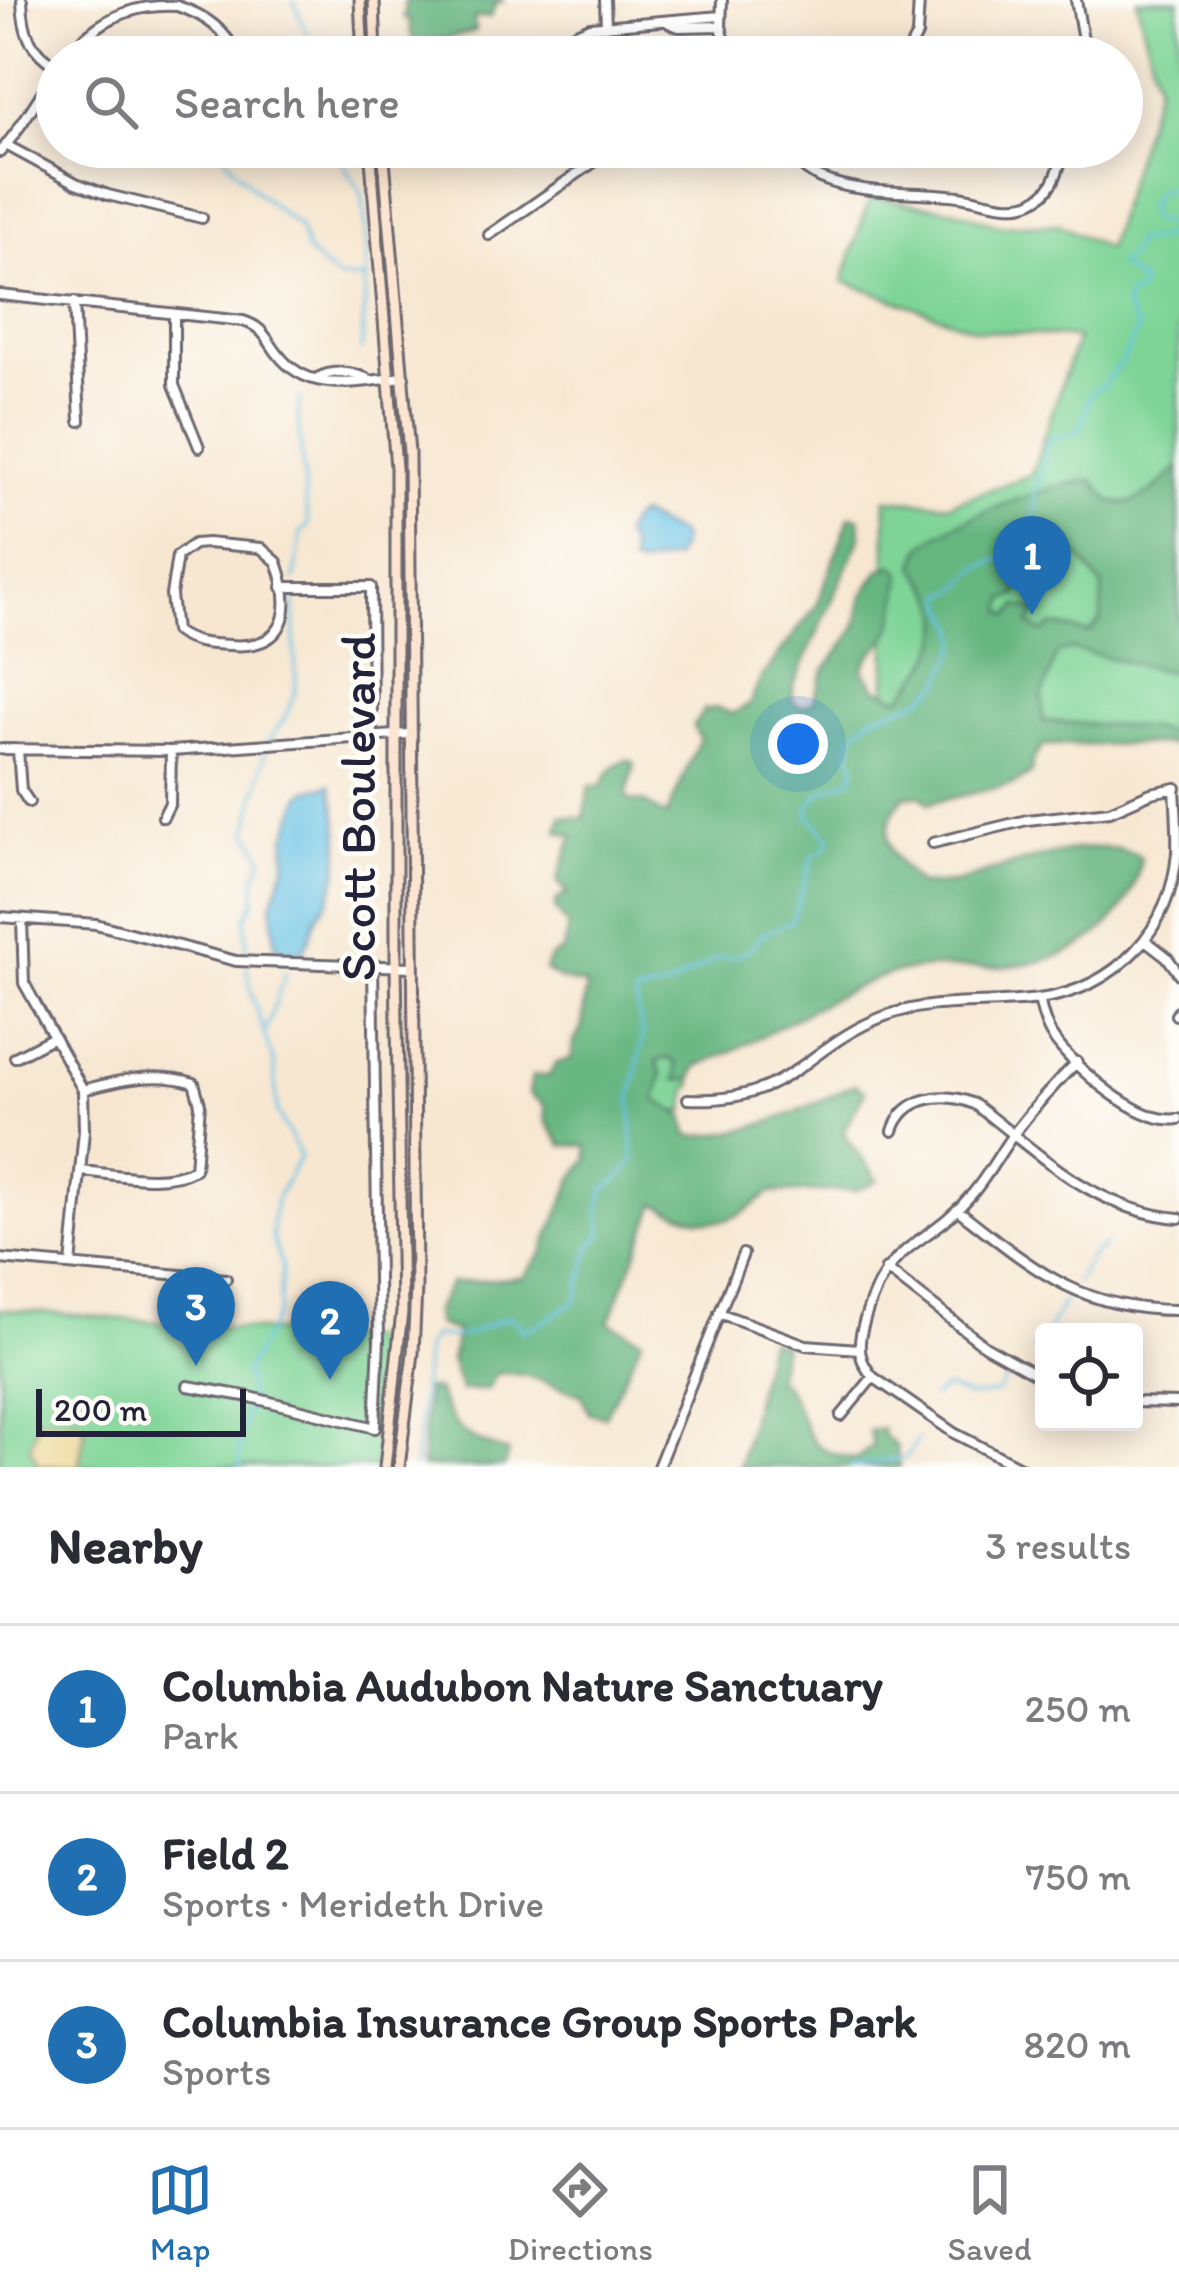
<!DOCTYPE html>
<meta charset="utf-8">
<style>
:root{--surface:#fff;--page:#f2f2f3;--text:#2b2b33;--muted:#7c7c81;--line:#e1e1e2;--accent:#1f6fb2}
body{margin:0;font-family:Itim,sans-serif;background:var(--page);color:var(--text)}
.controls{position:absolute;right:36px;bottom:36px;display:grid;overflow:hidden;border-radius:12px;box-shadow:0 6px 30px #0003}
.controls button{width:108px;height:108px;display:grid;place-items:center;padding:0;border:0;border-bottom:3px solid var(--line);background:var(--surface);color:var(--text);font:60px sans-serif}
.scale{position:absolute;left:36px;bottom:30px;width:210px;box-sizing:border-box;padding-left:12px;border:6px solid #22223b;border-top:0;font-size:33px;line-height:42px;white-space:nowrap;color:#22223b;-webkit-text-stroke:9px #fdfcf7;paint-order:stroke}
.you{position:absolute;left:798px;top:744px;width:42px;height:42px;margin:-30px;border:9px solid #fff;border-radius:50%;background:#1a73e8;box-shadow:0 0 0 18px #1a73e833}
.badge{display:grid;place-items:center;width:78px;height:78px;border-radius:50%;background:var(--accent);color:#fff;font-size:39px;font-weight:700}
.pin{position:absolute;translate:-50% -99px;filter:drop-shadow(0 3px 6px #0008)}
.pin::after{content:'';position:absolute;top:63px;width:42px;height:36px;background:inherit;clip-path:polygon(0 0,100% 0,50% 100%)}
.list{margin:0;padding:0;list-style:none}
h2{display:flex;justify-content:space-between;align-items:center;height:156px;margin:0;padding:0 48px;font-size:51px}
h2 small{font-size:39px;font-weight:400;color:var(--muted)}
.list li{display:grid;grid-template-columns:78px 1fr auto;gap:36px;align-items:center;box-sizing:border-box;height:168px;padding:0 48px;border-top:3px solid var(--line)}
.list b{display:block;font-size:45px;white-space:nowrap}
.list p{margin:0;font-size:39px;white-space:nowrap;color:var(--muted)}
.list em{font-size:39px;font-style:normal;color:var(--muted)}
.icon{flex:none;width:66px;height:66px;fill:none;stroke:currentColor;stroke-width:2;stroke-linecap:round;stroke-linejoin:round}
.map{position:relative;flex:none;width:1179px;height:1467px;overflow:hidden}
.search{position:absolute;background:var(--surface);box-shadow:0 6px 30px #0003;left:36px;right:36px;top:36px;height:132px;display:flex;align-items:center;gap:30px;box-sizing:border-box;padding:0 42px;border-radius:66px;color:var(--muted);font-size:45px}
.sheet{height:660px;background:var(--surface)}
nav{display:flex;justify-content:space-around;align-items:center;box-sizing:border-box;height:168px;border-top:3px solid var(--line);background:var(--surface);font-size:33px;color:var(--muted)}
nav a{display:grid;justify-items:center;gap:6px}
nav .on{color:var(--accent)}
.map>svg:first-child{display:block}
</style>
<div class="map">
<svg width="1179" height="1467" viewBox="0 0 1179 1467">
<rect width="100%" height="100%" fill="#fdfcf7"/>
<filter id="ink" filterUnits="userSpaceOnUse"><feTurbulence type="fractalNoise" baseFrequency=".00833" numOctaves="2"/><feDisplacementMap in="SourceGraphic" scale="24" xChannelSelector="R" yChannelSelector="G"/><feConvolveMatrix kernelMatrix="1 2 1 2 8 2 1 2 1" color-interpolation-filters="sRGB"/></filter>
<filter id="wash" filterUnits="userSpaceOnUse"><feTurbulence type="fractalNoise" baseFrequency=".004" numOctaves="4" result="noise"/><feDisplacementMap in="SourceGraphic" scale="48" xChannelSelector="R" yChannelSelector="G"/><feGaussianBlur stdDeviation="2.7" result="paint"/><feColorMatrix in="noise" values="0 0 0 0 0 0 0 0 0 0 0 0 0 0 0 0 0 1.4 0 .05"/><feComposite in="paint" operator="in"/></filter>
<g filter="url(#wash)">
<rect width="100%" height="100%" fill="#f7e7d1"/>
<path fill="#7ed497" stroke="#507b69" stroke-width="3" d="M1137,0H1179V740L923,729L698,1023L692,1087L688,1088L685,1112L633,1108L651,1003L886,727V499L950,504L1031,475L1077,338L978,330L843,281L870,197L955,210L1000,226L1058,224L1107,249L1157,85Z
M0,1309L395,1341L379,1467H0Z"/>
<path fill="#66b680" stroke="#446c5e" stroke-width="3" fill-rule="evenodd" d="M405,0H505L496,3L490,17L474,18L475,31L437,41V57H415L409,19H404Z
M1179,466V674L1070,649L1057,653L1042,697L1043,721L1149,728L1179,734V744L1044,745L1033,759L1031,773L1014,784L929,803L921,795L904,796C875,834 888,855 920,885C932,884 946,885 958,882C1001,869 1103,829 1141,858C1131,922 1082,957 1019,965C972,972 927,961 881,977C817,1000 761,1042 697,1066L692,1080H676L677,1065L669,1058L656,1061L662,1074L656,1100L684,1116L689,1136C750,1136 801,1111 854,1084L865,1091L843,1132L878,1180L857,1190L769,1193C723,1233 707,1225 656,1204L609,1322L642,1339L605,1416L589,1413L581,1394C551,1387 525,1369 495,1374L488,1389L461,1391L450,1361L457,1332L437,1325L435,1311L450,1283L523,1277L542,1254L573,1179L588,1158L587,1146L562,1145L546,1121L545,1105L529,1094L532,1076H549L556,1063L571,1059L574,1042L582,1027L586,985L561,980L545,970L550,958L563,950L568,926L555,909L557,900L568,893L557,881L573,836L558,831L562,816L584,818L590,786H602C607,773 616,761 630,760L635,764L626,797L633,802L643,801L666,817L700,738L693,727L704,710L718,708L732,714L750,704L761,678L817,605L850,516L860,518L861,536L793,687L792,701L802,707L814,701L823,673L856,628L863,595L880,570L893,565L902,573C899,592 898,614 890,631C883,647 868,651 863,670L876,688L900,698C926,669 954,637 936,597C930,585 920,577 915,565C916,563 921,549 922,547C947,521 1055,483 1092,480C1099,486 1105,497 1112,501C1133,513 1167,480 1179,466ZM1048,538L1079,556L1102,586L1101,620L1089,633L1053,625L1042,633L1029,624L1038,610L1018,606L1010,616L1003,612L1006,599L1017,596L1022,583L1017,571L1021,549Z
M768,1340L783,1344L776,1382H783C812,1425 796,1449 856,1459L873,1446L869,1431L882,1429L883,1436L896,1446L899,1467H739Z
M426,1389L437,1390C452,1431 468,1440 508,1452L504,1467H422Z"/>
<path fill="#eeda9e" stroke="#887e6c" stroke-width="3" d="M38,1419H79L85,1427L79,1467L39,1465L30,1447Z"/>
<path fill="#68c2e6" stroke="#457290" stroke-width="3" d="M640,515L680,535L682,541L675,558L641,566L631,564L629,544L623,535L630,521Z
M331,785C340,823 346,863 329,900C326,905 321,910 318,915C312,928 311,940 303,951L288,952L275,945L272,903L285,867L286,837L301,796L307,790Z"/>
<g fill="none" stroke-linecap="round" stroke-linejoin="round">
<path stroke="#68c2e6" stroke-width="3" d="M293,0C309,36 308,49 348,57
M217,147L254,190L299,227L307,251L324,267L337,278L365,280
M342,150C340,171 355,176 361,193C369,217 365,322 361,350
M295,579L301,532L308,526L298,417L300,398
M247,956L246,918L255,900V877L264,858L248,831L268,741L285,718L296,689L294,597
M265,1032L286,972
M1076,1283L1090,1257L1106,1243
M1048,1332L1063,1302
M1033,1350L1044,1337
M933,1397L946,1388L970,1397L997,1393L1006,1380
M240,1467L239,1444L250,1397L245,1372L279,1311L282,1267L272,1237L273,1215L277,1197L300,1156L277,1112L274,1064L252,996L247,967
M415,1467L426,1346L434,1335C464,1343 480,1327 507,1317L519,1322L522,1331C541,1326 558,1311 576,1301L591,1246L602,1235L599,1211L604,1189L618,1180L634,1161L631,1101L643,1037L635,995L669,987L719,957H733L750,949L761,935L792,921L813,856L824,851L830,838L807,814C814,791 829,786 851,780L856,764L851,754L853,735L871,717L917,701L940,684L958,646V628L945,603V595L959,589L977,568L1009,556L1037,509L1034,499L1047,441L1080,430L1091,392L1105,385C1109,373 1114,372 1121,363C1128,353 1130,341 1138,330L1125,306L1126,299L1140,290L1141,283L1118,265L1132,252L1135,241L1157,240L1167,235L1171,224L1150,220L1148,208L1155,193L1179,184
M851,1467L906,1458L918,1439"/>
</g>
</g>
<g filter="url(#ink)">
<g fill="none" stroke-linecap="round" stroke-linejoin="round">
<defs>
<path id="minor" d="M22,0C23,32 29,50 57,67
M605,0L606,26
M722,0L721,26L729,57
M1076,0L1086,57
M669,23L679,27L721,26
M536,57L558,41L590,27L721,16
M737,57C772,45 806,44 842,57
M905,57L917,35L919,0
M6,145L76,183L108,195L202,218
M785,147C795,159 804,171 820,178C863,196 913,190 959,196C982,199 1011,212 1033,201C1056,190 1058,169 1065,147
M0,152C51,96 71,0 177,6C206,15 225,30 239,57
M489,235L600,158L643,147
M0,295L243,321C263,327 265,337 277,353C309,396 358,381 404,377
M74,302L80,421
M174,315V385L199,447
M317,378C334,370 348,371 366,378
M207,543L261,548L277,562C294,609 288,650 229,645C209,644 192,644 175,631L171,595L177,556L194,544Z
M282,587H371L372,737
M0,749L171,751L409,734
M18,750L21,790L29,802
M163,817L170,803L171,751
M933,843L1027,820L1110,811L1151,793L1176,788
M0,917L96,924L236,961L411,967
M22,919L24,983L83,1090L84,1131L71,1265
M1145,940L1167,957L1179,974
M1039,999C1042,1012 1045,1025 1052,1036C1074,1068 1139,1125 1178,1119
M1176,1015L1179,1010
M15,1057L52,1038
M688,1099C792,1104 803,1047 885,1016C935,998 988,1006 1039,999C1117,988 1171,930 1177,852C1178,831 1176,809 1175,788
M893,1131C904,1096 944,1091 974,1104C1039,1153 1094,1211 1179,1218
M81,1171C118,1174 162,1186 195,1169L200,1104L194,1083C156,1071 120,1080 83,1090
M958,1210C1031,1267 1080,1311 1179,1310
M0,1259L226,1279
M886,1269L985,1346L1044,1379
M719,1313L806,1345L859,1349
M188,1386L250,1397L375,1428L379,1340L373,965
M1134,1402L1179,1403
M841,1416L873,1377
M658,1467L743,1254
M1020,1467L954,1433L873,1377C859,1361 857,1347 863,1326C887,1237 924,1251 973,1193C989,1174 1000,1152 1015,1132C1034,1107 1055,1084 1077,1062"/>
<path id="secondary" d="M360,0L363,57
M374,0L376,57
M370,147L396,468V966L402,1312L385,1467
M383,147L409,453L416,1288L413,1353L399,1467"/>
</defs>
<use href="#minor" stroke="#6d6770" stroke-width="14"/>
<use href="#secondary" stroke="#6d6770" stroke-width="15"/>
<use href="#minor" stroke="#fff" stroke-width="8"/>
<use href="#secondary" stroke="#fce5d0" stroke-width="9"/>
</g>
</g>
<g text-anchor="middle" stroke-width="9" stroke-linejoin="round" paint-order="stroke">
<g font-size="51" fill="#22223b" stroke="#fdfcf7">
<text transform="translate(357 807) rotate(-90)" y="18">Scott Boulevard</text>
</g>
</g>
</svg>
<div class="controls">
<button><svg class="icon" aria-label="locate" viewBox="0 0 24 24"><circle cx="12" cy="12" r="6"/><path d="M12 2v4M12 18v4M2 12h4M18 12h4"/></svg></button>
</div>
<div class="scale">200 m</div>
<div class="you"></div>
<div class="pin badge" style="left:1032px;top:615px">1</div>
<div class="pin badge" style="left:330px;top:1380px">2</div>
<div class="pin badge" style="left:196px;top:1366px">3</div>
<div class="search"><svg class="icon" aria-label="search" viewBox="0 0 24 24"><circle cx="10" cy="10" r="6"/><path d="M15 15l6 6"/></svg>Search here</div>
</div>
<section class="sheet">
<h2>Nearby<small>3 results</small></h2>
<ul class="list">
<li><span class="badge">1</span><div><b>Columbia Audubon Nature Sanctuary</b><p>Park</p></div><em>250 m</em></li>
<li><span class="badge">2</span><div><b>Field 2</b><p>Sports · Merideth Drive</p></div><em>750 m</em></li>
<li><span class="badge">3</span><div><b>Columbia Insurance Group Sports Park</b><p>Sports</p></div><em>820 m</em></li>
</ul>
</section>
<nav>
<a class="on"><svg class="icon" aria-label="map" viewBox="0 0 24 24"><path d="M3 6l6-2 6 2 6-2v14l-6 2-6-2-6 2zM9 4v14M15 6v14"/></svg>Map</a>
<a><svg class="icon" aria-label="directions" viewBox="0 0 24 24"><path d="M12 3l9 9-9 9-9-9zM9 14v-3h6M13 9l2 2-2 2"/></svg>Directions</a>
<a><svg class="icon" aria-label="saved" viewBox="0 0 24 24"><path d="M7 4h10v16l-5-4-5 4z"/></svg>Saved</a>
</nav>
